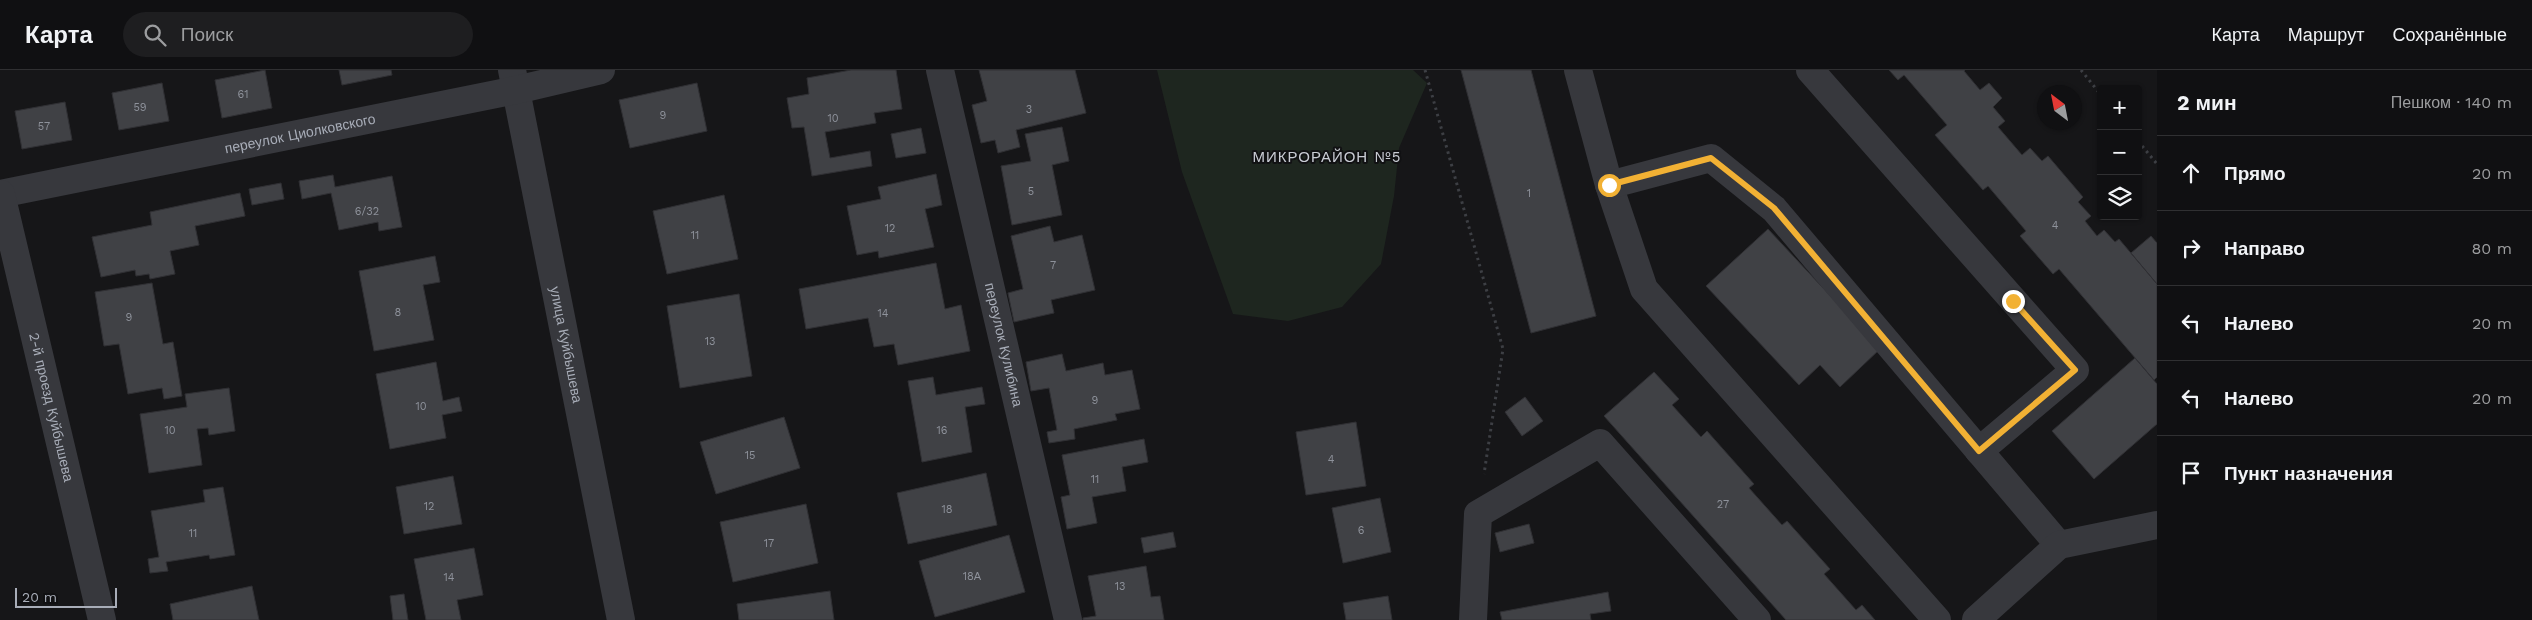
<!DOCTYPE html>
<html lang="ru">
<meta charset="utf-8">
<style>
:root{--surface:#101012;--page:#1e1e20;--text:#f1f3f6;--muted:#9c9d9f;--line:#303032}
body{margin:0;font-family:"Work Sans",sans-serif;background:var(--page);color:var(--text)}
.controls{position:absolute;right:15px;top:15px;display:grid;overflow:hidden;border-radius:5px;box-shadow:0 1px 4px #0004}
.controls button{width:45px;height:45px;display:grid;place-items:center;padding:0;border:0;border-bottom:1px solid var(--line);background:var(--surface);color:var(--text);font:25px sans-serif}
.compass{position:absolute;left:2037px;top:15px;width:45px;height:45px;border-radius:50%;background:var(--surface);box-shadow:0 1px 4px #0004;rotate:328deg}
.scale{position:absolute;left:15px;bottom:12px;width:102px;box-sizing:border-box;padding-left:5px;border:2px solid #a8adb8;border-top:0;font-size:14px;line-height:18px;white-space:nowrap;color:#a8adb8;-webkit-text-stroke:4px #111113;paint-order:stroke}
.stop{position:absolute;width:15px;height:15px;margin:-11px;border:4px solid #f2b134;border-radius:50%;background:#fff}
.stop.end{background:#f2b134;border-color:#fff;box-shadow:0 1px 5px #0008}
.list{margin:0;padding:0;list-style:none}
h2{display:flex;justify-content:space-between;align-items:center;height:65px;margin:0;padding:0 20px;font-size:21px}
h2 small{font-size:16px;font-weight:400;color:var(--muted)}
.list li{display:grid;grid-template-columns:32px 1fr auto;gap:15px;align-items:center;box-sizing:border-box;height:75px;padding:0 20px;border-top:1px solid var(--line)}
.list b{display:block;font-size:19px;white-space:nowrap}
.list em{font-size:16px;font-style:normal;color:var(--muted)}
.icon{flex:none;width:28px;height:28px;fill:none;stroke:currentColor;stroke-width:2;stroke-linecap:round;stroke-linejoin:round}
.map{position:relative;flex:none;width:2157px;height:550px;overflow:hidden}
header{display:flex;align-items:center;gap:30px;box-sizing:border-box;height:70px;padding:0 25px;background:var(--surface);border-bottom:1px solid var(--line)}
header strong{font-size:24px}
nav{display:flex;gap:28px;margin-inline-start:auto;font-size:18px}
.search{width:350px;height:45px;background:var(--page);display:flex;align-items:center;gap:12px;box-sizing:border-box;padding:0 18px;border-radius:28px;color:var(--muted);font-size:19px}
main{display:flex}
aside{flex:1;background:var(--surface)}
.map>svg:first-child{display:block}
</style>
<header>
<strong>Карта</strong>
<div class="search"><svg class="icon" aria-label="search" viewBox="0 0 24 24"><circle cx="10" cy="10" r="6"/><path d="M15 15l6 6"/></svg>Поиск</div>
<nav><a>Карта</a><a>Маршрут</a><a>Сохранённые</a></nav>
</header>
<main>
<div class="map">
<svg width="2157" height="550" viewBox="0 0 2157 550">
<rect width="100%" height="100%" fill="#161618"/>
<path fill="#1e261f" d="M1157,0H1413L1427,13L1399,78L1394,126L1381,194L1342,237L1288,251L1233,244L1182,102Z"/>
<path fill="#404145" stroke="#303034" d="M265,0L272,38L222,48L215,10Z
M339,0H391L392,5L342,15Z
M851,0H896L902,39L874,43L876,53L825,62L830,88L870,81L872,96L812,106L804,57L792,58L787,28L809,24L807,8Z
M979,0H1075L1086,43L1016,60L1020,77L998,83L995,70L981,73L972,35L987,31Z
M1461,0H1531L1596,246L1531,263Z
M1889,0H1965L1964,1L1980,20L1989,13L2002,28L1993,37L2005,51L1998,57L2022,85L2030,78L2042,91L2048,86L2083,127L2078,132L2091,146L2085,151L2097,166L2104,160L2115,172L2119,169L2157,214V307L2154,310L2059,199L2053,204L2020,166L2026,161L1988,116L1983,120L1935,65L1947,55L1904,5L1898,10Z
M162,13L169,51L119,60L112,23Z
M697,13L707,61L630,78L619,30Z
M65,32L72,70L22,79L15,41Z
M1062,57L1069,91L1052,95L1062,145L1012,155L1001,96L1031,91L1025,64Z
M921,58L926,83L896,88L891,64Z
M936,104L942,135L925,139L934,177L879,188L878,181L857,185L847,136L881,129L878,117Z
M333,105L335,117L392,106L402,157L379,161L378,152L339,160L331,123L302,129L299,111Z
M281,113L284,129L252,135L249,119Z
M240,123L245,146L195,156L199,175L170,181L175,204L150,209L149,204L136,206L135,200L101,207L92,167L152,155L150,142Z
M724,125L738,189L667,204L653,141Z
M1050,156L1054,172L1082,165L1095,220L1051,230L1054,243L1014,252L1008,223L1023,219L1011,166Z
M1768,159L1880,279L1840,317L1820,295L1799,315L1706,216Z
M2151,166L2157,173V214L2131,183Z
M435,186L440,212L423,215L434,270L374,281L359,201Z
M936,193L945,239L961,235L970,281L898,295L894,274L874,277L868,248L806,259L799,219Z
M152,213L163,274L173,272L182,326L164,329L162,318L128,324L119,274L104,276L95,222Z
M739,224L752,306L680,318L667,236Z
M1062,284L1066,301L1103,293L1105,305L1132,300L1140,339L1115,344L1117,350L1074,359L1075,369L1049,373L1047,362L1057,360L1049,318L1031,321L1026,292Z
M2135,288L2157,314V354L2094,409L2052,361Z
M436,292L443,331L459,327L462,341L442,345L446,368L390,379L376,304Z
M1654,302L1679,329L1672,335L1701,367L1707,361L1754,414L1749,418L1782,455L1787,451L1830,499L1824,504L1856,540L1862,535L1875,550H1786L1604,346Z
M933,307L936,325L982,317L985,334L965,337L972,382L922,392L908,311Z
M229,318L235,361L209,365L208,358L197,359L202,395L149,403L140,344L187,337L185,324Z
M1525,327L1543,351L1522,366L1505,342Z
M784,347L800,398L716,424L700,372Z
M1356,352L1366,416L1306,425L1296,362Z
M1144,369L1148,392L1122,397L1126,421L1092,427L1097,453L1067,459L1061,427L1070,425L1062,385Z
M986,403L997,455L908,474L897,423Z
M453,406L462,454L404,464L396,417Z
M223,417L235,485L210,489L209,485L166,492L168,501L150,503L148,489L159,487L151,441L205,432L203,420Z
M1380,428L1391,482L1343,493L1332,438Z
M806,434L818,493L733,512L720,452Z
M1529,454L1534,473L1500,482L1495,463Z
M1173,462L1176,477L1144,483L1141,468Z
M1009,465L1025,522L935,547L919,491Z
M474,478L483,525L457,530L461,550H426L414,489Z
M1146,496L1151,527L1160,526L1164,550H1083V548L1096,546L1088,506Z
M252,516L259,550H173L170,534Z
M830,521L834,550H739L737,534Z
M1608,522L1611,541L1590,544L1591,550H1502L1500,542Z
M404,524L408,550H393L390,526Z
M1388,526L1392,550H1346L1343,533Z"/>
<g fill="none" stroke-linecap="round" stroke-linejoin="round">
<path stroke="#3d3f44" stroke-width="3" stroke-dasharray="2.5 4" stroke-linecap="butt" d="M1425,0L1503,279L1484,404
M2081,0L2101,25
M2138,71L2157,94"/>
<g stroke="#37383d" stroke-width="28">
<path id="s1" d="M512,0L621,550"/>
<path id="s2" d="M940,0L1068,550"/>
<path d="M1578,0L1609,115L1644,219L1937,550"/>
<path d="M1810,0L2075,300L1979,381"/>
<path d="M1609,115L1711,88L1774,139L2059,475"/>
<path id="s3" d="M0,124L516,20L601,0"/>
<path id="s4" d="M1,124L102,550"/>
<path d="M1473,550L1478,444L1600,373L1757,550"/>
<path d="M1976,550L2059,475L2157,455"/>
</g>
</g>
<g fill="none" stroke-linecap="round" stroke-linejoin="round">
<path stroke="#f2b134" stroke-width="6" d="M1609,115L1711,88L1774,138L1979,381L2075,300L2013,231"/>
</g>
<g text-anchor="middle" stroke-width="4" stroke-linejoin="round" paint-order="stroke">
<g font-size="11" fill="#8e929b">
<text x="243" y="28">61</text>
<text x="140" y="41">59</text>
<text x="1029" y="43">3</text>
<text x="663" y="49">9</text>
<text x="833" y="52">10</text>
<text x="44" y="60">57</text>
<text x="1031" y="125">5</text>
<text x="1529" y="127">1</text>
<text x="367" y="145">6/32</text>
<text x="2055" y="159">4</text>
<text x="890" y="162">12</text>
<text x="695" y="169">11</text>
<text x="1053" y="199">7</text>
<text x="398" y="246">8</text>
<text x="883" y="247">14</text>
<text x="129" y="251">9</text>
<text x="710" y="275">13</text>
<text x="1095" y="334">9</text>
<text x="421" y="340">10</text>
<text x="170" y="364">10</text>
<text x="942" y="364">16</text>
<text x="750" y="389">15</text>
<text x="1331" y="393">4</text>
<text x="1095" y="413">11</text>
<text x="1723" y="438">27</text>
<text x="429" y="440">12</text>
<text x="947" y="443">18</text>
<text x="1361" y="464">6</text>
<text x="193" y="467">11</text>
<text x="769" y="477">17</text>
<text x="972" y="510">18А</text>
<text x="449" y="511">14</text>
<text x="1120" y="520">13</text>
</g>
<g font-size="14" fill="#a8adb8" stroke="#111113">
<text dy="5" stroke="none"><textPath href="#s3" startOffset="306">переулок Циолковского</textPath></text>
<text dy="5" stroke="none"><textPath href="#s1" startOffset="280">улица Куйбышева</textPath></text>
<text dy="5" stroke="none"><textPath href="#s2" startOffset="282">переулок Кулибина</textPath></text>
<text dy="5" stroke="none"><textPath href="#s4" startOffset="219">2-й проезд Куйбышева</textPath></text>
</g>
<g font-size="15" letter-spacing="1" fill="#c9ccd4" stroke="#111113">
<text x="1327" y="92">МИКРОРАЙОН №5</text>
</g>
</g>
</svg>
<div class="controls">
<button>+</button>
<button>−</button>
<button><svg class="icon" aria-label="layers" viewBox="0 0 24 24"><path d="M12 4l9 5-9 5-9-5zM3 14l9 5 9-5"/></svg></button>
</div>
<svg class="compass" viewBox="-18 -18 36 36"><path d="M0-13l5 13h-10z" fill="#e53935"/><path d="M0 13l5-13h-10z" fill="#9c9d9f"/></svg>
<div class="scale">20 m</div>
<div class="stop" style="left:1609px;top:115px"></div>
<div class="stop end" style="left:2013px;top:231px"></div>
</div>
<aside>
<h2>2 мин<small>Пешком · 140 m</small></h2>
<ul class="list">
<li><svg class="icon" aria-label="ahead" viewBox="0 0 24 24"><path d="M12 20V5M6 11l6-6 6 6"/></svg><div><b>Прямо</b></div><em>20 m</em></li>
<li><svg class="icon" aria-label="right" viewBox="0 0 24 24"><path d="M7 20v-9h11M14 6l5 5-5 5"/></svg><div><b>Направо</b></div><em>80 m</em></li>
<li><svg class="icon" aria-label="left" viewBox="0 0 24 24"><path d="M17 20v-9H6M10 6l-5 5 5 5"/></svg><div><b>Налево</b></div><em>20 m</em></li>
<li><svg class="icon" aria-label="left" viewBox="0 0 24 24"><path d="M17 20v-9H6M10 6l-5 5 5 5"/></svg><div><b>Налево</b></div><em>20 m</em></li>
<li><svg class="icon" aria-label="arrive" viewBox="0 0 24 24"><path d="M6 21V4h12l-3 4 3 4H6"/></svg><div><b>Пункт назначения</b></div></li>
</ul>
</aside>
</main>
